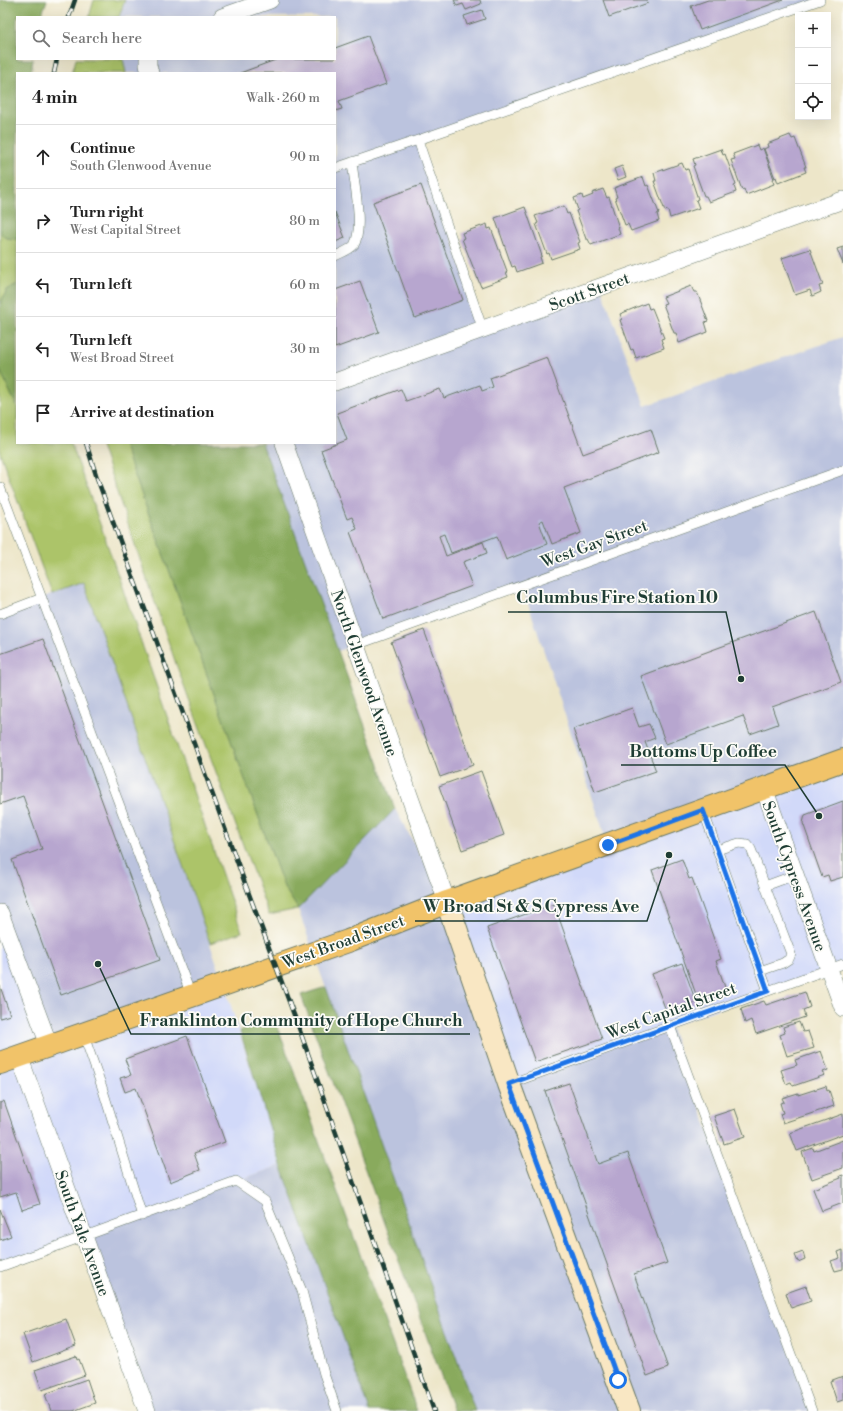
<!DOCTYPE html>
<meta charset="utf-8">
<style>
:root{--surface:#fff;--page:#f2f2f2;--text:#222;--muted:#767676;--line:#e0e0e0}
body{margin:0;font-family:"Libre Bodoni",serif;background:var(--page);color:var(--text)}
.controls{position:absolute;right:12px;top:12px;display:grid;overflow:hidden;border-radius:0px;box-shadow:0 4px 16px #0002}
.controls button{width:36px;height:36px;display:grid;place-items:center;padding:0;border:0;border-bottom:1px solid var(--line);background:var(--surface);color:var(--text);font:20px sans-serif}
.stop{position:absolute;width:12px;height:12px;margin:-9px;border:3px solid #1a73e8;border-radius:50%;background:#fff}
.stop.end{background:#1a73e8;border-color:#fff;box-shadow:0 1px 4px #0008}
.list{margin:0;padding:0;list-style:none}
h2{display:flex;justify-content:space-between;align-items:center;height:52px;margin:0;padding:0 16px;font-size:17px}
h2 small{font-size:13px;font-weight:400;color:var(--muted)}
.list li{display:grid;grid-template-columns:26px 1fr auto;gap:12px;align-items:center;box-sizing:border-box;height:64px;padding:0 16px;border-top:1px solid var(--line)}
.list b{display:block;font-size:15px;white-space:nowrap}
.list p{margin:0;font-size:13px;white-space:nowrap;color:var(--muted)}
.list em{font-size:13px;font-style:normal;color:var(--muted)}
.icon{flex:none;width:22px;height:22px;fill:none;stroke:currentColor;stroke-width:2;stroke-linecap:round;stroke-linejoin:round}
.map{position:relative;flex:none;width:843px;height:1411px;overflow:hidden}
.search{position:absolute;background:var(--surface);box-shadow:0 4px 16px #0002;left:16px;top:16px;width:320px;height:44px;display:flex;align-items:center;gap:10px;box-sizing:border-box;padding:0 14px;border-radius:0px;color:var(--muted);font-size:15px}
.panel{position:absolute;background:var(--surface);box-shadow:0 4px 16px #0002;left:16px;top:72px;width:320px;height:372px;border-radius:0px}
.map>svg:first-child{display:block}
</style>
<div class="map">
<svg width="843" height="1411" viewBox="0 0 843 1411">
<rect width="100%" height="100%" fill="#fdfcf7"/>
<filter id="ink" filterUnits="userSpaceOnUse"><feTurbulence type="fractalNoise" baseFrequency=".025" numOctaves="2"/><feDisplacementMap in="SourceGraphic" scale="8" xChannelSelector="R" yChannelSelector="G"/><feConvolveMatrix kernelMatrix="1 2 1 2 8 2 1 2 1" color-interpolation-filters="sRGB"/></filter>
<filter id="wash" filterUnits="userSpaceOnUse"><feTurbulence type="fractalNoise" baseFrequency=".012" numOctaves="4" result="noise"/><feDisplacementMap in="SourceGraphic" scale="16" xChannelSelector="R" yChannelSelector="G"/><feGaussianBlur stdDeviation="0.9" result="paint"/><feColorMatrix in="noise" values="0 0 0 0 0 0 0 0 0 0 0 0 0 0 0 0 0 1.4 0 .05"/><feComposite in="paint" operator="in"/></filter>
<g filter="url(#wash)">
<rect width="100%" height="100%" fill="#ede6c9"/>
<path fill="#d1d9f9" d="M843,760V964L509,1084L447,902Z
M0,913L224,984L281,1165L0,1267Z"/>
<path fill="#bbc3de" d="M125,0H820L419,140L483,329L601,287L645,406L843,337V760L608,845L522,585L338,651L262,443H335V73H126L123,59H335V17H119Z
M84,583L224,984L49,1045L0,913V614Z
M395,809L447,902L509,1084L670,1026L812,1411H475L298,909Z
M281,1165L370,1411H147L84,1237Z"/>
<path fill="#acc469" stroke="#66804e" d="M94,0H125L119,17H89Z
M76,59H123L126,73H72Z
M0,232L6,238L17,239V284L7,290L0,304Z
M0,370L17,407V443H71L104,535L242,932L210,943L84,583L52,595L0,453Z
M100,443H123L284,887L298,909L269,915L176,664Z"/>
<path fill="#89aa5d" stroke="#547448" d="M0,0H47L41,17H17V59H33L31,73H17V239L6,238L0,232Z
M17,284V407L0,370V304L7,290Z
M123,443H262L338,651L395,809L298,909L284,887Z
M326,987L475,1411H454L301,995Z
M274,1017L417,1411H370L281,1165L240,1031Z"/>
<g id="blocks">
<path fill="#b7a6cf" d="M454,0H480L481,4L466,10L463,4L457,6Z
M603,0H647L648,3L609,17Z
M708,0H783L700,30L691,6Z
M482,10L485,19L467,25L464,16Z
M368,36L386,84L339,101L342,109L335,111V73H240L278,59H335V48Z
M790,135L792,139L795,138L806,167H804L806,172L778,183L776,177L775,178L764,149L768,147L767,144Z
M757,145L759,150L763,148L774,179H772L774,184L746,195L744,189L742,190L731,160L735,159L733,154Z
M721,149L723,155L725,154L736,185L734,186L736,192L709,202L706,196H704L693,166L695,165L693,159Z
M682,163L685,170L688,169L698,199L696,200L699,208L670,218L668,210L665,211L654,181H656L654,173Z
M622,166L626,177L618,180L614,169Z
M643,177L646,186L648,185L659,213L657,214L659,221L631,231L628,224L625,225L615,198L617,197L614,188Z
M421,185L463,300L415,318L373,202Z
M603,189L607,198L609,197L619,228H618L620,234L591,245L588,239H586L576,211L578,210L574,198L582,195L583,199L593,195L592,193Z
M564,206L567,214L569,213L580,242L578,243L580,249L551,259L549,253L547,254L536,224L538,223L535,216Z
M525,207L542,256L540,257L542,263L517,272L515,266L512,267L495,218Z
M335,212L345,238L335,242Z
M487,224L488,229L491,228L507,271L506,272L508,277L481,287L462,239L464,238L462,233Z
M843,247V264L837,249Z
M810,249L823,285L819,286L821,292L812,296L810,290L795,295L782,258Z
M360,281L379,332L335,348V290Z
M691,286L694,292H697L708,321L705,322L708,332L679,343L676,333H674L663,304L666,303L663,297Z
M647,303L649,309L652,308L664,338L661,339L664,348L636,358L633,349L631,350L620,320L622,319L620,314Z
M547,357L583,454L651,429L659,452L564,488L581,533L552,544L543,520L539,522L547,544L506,560L497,536L451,553L444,534L439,536L446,556L483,542L487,553L463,562L472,586L383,619L350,532L357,529L352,517L347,519L321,450L347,440L337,413L401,389L406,401L440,389L444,398L480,385L482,391L493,387L490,378Z
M816,612L841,682L772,707L778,724L750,734L743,716L666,744L641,676Z
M424,630L473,765L440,777L391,642Z
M43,639L160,960L61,995L12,860L42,849L23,796L0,804V654Z
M632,708L639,727L649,724L655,738L645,742L656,771L595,792L573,729Z
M481,771L504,835L462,850L439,786Z
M843,801V877L830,881L828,875L822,877L803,823L805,815Z
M682,859L689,879L692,878L721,959L716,961L726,990L698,1000L652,870Z
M554,904L602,1039L535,1062L487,928Z
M682,963L696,1002L667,1013L652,974Z
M0,986L10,1015L0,1018Z
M805,992L810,1007L803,1010L805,1017L756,1034L751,1020L745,1023L741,1009L764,1001L766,1005Z
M799,1022L803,1032L808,1031L814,1048L787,1056L780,1035L785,1033L783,1027Z
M187,1036L225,1142L194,1153L200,1170L170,1182L136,1088L125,1092L120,1078L131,1075L125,1059Z
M821,1051L828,1070L823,1072L825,1075L793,1086L791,1082L786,1084L781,1070L797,1065L795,1060Z
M569,1083L598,1164L628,1153L667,1263L634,1274L668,1368L647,1376L545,1091Z
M826,1086L827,1091L829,1090L834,1106L783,1123L780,1114L783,1113L780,1103L784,1102L782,1098L798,1093V1095Z
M4,1101L40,1204L22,1210L16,1192L0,1197V1103Z
M735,1109L745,1137L724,1144L714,1116Z
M843,1114V1134L797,1151L790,1133Z
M843,1140V1168L812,1179L802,1152L813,1148L814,1151Z
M843,1175V1203L822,1211L813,1189L841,1178L840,1176Z
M0,1209L11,1236L0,1240Z
M843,1250V1269L835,1271L831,1261L840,1258L838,1252Z
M803,1252L805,1259L798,1262L795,1255Z
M806,1286L811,1301L791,1308L786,1293Z
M66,1319L76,1346L33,1362L23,1334Z
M76,1356L77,1360L79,1359L85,1375L42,1390L35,1370Z
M843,1376V1400L837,1402L830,1381Z
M87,1379L95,1403L73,1411H51L45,1394Z"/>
</g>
</g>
<g filter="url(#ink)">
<use href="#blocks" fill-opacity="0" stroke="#677868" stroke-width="1"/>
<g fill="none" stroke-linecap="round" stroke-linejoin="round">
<defs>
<path id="lane" d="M418,140L483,330
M335,168L418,140L820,0
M335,256C341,253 350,250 354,245C364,229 354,182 352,162
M0,487L191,995
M0,614L42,598
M356,645L843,470
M703,810L768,991
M717,850L739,843L747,844L751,849L791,954L789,959L783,963L760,971
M765,886L795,875
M670,1026L812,1411
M83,1033L102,1087L142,1216
M509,1084L843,964
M0,1267L236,1181L265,1201L302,1291L324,1374L337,1411"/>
<path id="street" d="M222,17L270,0
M148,59V65L150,73
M335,382L843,200
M284,443L447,902
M764,788L843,1008
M0,913L49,1045
M19,1056L147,1411"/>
<path id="secondary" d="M447,902L509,1084L629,1411"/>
<path id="primary" d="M0,1063L348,941L447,902L843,760"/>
</defs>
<use href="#lane" stroke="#677868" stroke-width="10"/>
<use href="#street" stroke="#677868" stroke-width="18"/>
<use href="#secondary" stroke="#677868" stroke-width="24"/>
<use href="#primary" stroke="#677868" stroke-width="24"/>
<use href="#lane" stroke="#fff" stroke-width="9"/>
<use href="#street" stroke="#fff" stroke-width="17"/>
<use href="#secondary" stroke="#f9e7c3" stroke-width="22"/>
<use href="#primary" stroke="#f1c369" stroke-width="22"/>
<defs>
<path id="rail" d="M69,17L75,0
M54,73L57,59
M86,443L97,478L246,886L300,1031L434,1411"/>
</defs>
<use href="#rail" stroke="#1f3d34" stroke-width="4.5"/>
<use href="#rail" stroke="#fdfcf7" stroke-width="3" stroke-dasharray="9" stroke-linecap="butt"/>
</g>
</g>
<g fill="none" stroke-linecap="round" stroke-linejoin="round" filter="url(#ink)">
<path stroke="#1a73e8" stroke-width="5" d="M608,845L703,810L768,991L509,1084L618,1380"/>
</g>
<g text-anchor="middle" stroke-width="3.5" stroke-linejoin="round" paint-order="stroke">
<g font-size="16" fill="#1f3d34" stroke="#fdfcf7">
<text transform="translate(589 291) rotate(-20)" y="6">Scott Street</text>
<text transform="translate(594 543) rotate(-20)" y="6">West Gay Street</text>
<text transform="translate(365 673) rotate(71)" y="6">North Glenwood Avenue</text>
<text transform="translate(795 876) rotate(70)" y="6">South Cypress Avenue</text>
<text transform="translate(343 941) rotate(-20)" y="6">West Broad Street</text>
<text transform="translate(671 1010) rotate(-20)" y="6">West Capital Street</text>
<text transform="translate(83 1233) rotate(70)" y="6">South Yale Avenue</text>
</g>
</g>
<path fill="none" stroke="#1f3d34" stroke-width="1.5" d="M741 679L726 612H508M819 816L785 765H621M669 855L647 921H415M98 964L131 1034H470"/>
<g fill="#1f3d34" stroke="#fdfcf7" stroke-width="1.5">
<circle cx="741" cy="679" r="4"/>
<circle cx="819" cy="816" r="4"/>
<circle cx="669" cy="855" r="4"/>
<circle cx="98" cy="964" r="4"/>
</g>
<g font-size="17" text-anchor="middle" font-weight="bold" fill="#1f3d34" stroke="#fdfcf7" stroke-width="3.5" stroke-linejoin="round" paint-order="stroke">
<text x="617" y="603">Columbus Fire Station 10</text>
<text x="703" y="757">Bottoms Up Coffee</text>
<text x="531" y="912">W Broad St &amp; S Cypress Ave</text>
<text x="301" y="1026">Franklinton Community of Hope Church</text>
</g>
</svg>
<div class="controls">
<button>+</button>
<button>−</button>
<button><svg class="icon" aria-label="locate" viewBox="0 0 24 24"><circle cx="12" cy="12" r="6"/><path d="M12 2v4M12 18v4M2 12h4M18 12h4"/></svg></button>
</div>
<div class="stop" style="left:618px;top:1380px"></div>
<div class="stop end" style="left:608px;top:845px"></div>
<div class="search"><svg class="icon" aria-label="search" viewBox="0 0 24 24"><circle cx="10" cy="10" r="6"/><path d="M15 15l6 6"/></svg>Search here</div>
<section class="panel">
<h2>4 min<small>Walk · 260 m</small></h2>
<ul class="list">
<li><svg class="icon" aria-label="ahead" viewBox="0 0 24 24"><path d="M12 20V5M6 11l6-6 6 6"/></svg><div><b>Continue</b><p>South Glenwood Avenue</p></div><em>90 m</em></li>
<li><svg class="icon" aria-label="right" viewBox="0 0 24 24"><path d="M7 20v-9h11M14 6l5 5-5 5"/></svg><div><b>Turn right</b><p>West Capital Street</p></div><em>80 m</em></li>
<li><svg class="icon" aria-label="left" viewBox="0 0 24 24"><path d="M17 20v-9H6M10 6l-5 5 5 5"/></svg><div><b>Turn left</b></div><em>60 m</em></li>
<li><svg class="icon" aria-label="left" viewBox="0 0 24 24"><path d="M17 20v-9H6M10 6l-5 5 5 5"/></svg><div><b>Turn left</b><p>West Broad Street</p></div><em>30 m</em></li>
<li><svg class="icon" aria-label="arrive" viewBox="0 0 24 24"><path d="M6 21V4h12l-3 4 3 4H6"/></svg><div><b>Arrive at destination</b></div></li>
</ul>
</section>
</div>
